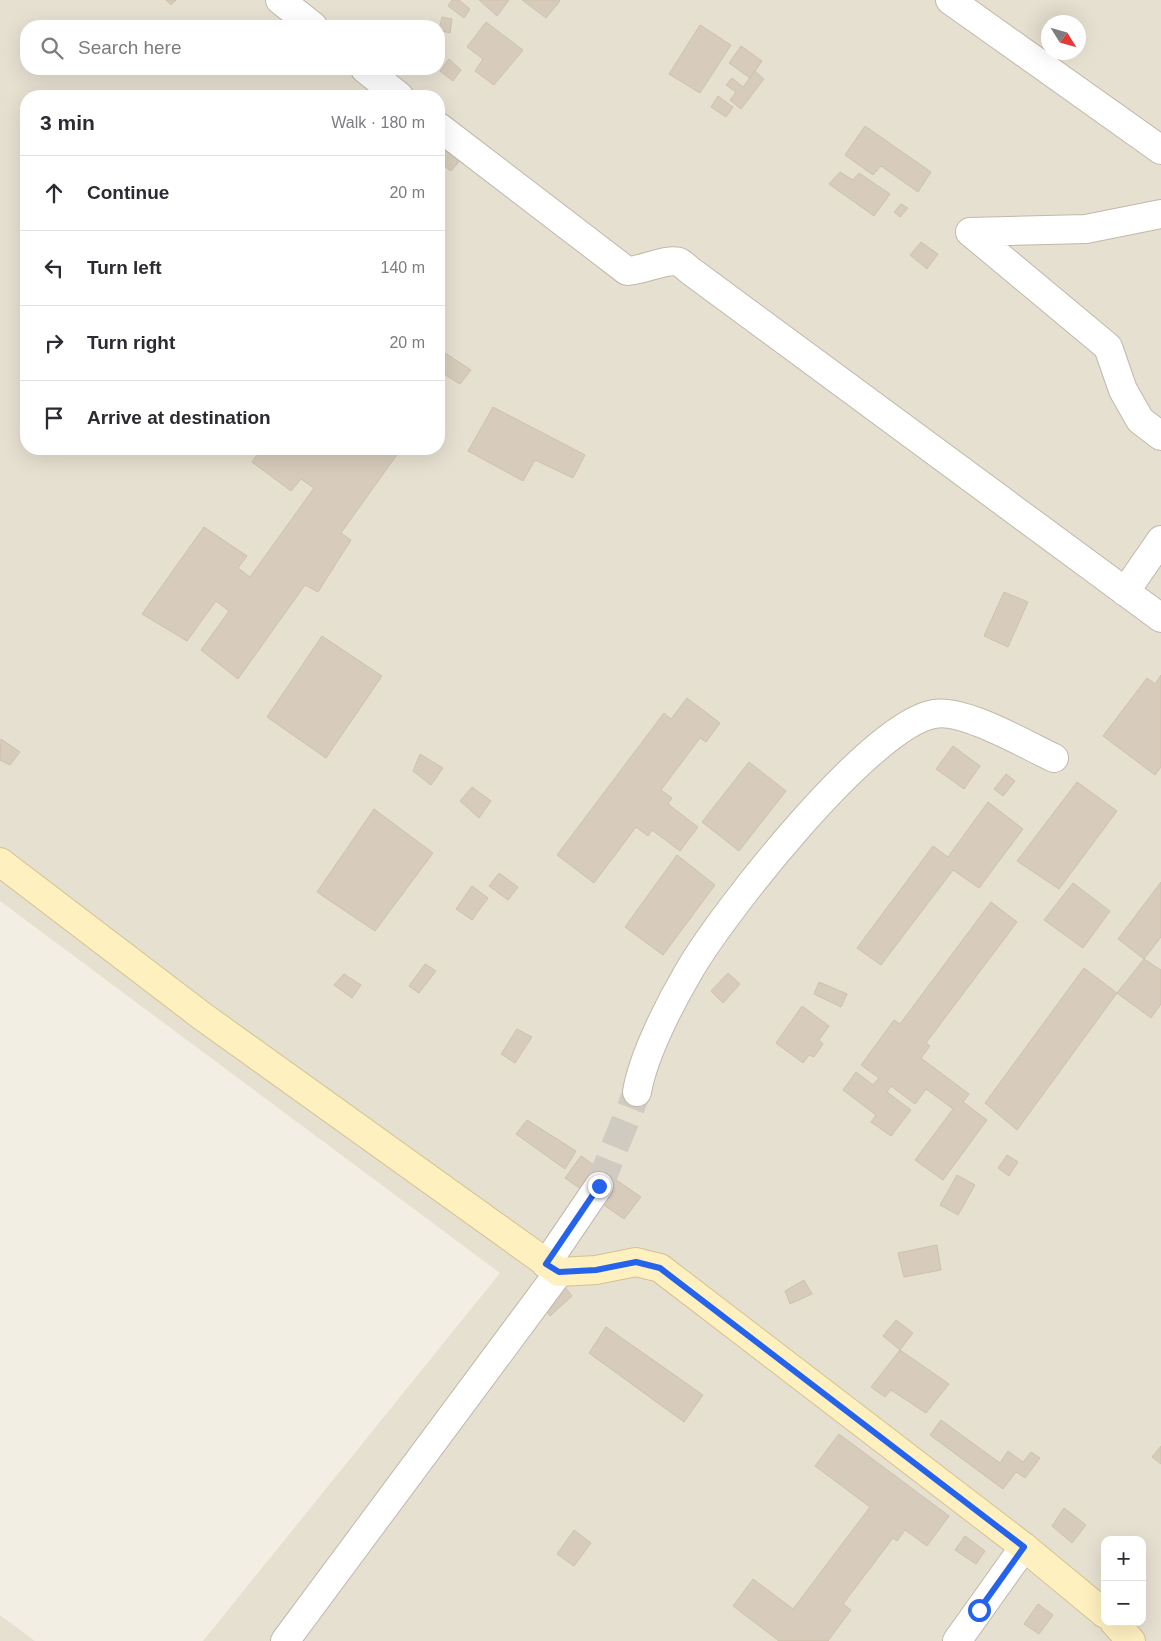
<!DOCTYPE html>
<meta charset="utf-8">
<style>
:root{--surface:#fff;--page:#f7f7f7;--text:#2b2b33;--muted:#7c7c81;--line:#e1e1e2}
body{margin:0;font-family:Arial,sans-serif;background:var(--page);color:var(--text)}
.controls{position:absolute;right:15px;bottom:15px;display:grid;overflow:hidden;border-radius:10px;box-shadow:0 5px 20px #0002}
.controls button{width:45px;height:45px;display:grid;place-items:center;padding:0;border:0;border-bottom:1px solid var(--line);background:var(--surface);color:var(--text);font:25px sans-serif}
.compass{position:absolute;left:1041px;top:15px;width:45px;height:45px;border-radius:50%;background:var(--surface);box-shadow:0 5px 20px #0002;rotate:127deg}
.stop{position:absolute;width:15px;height:15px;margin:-11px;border:4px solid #2563eb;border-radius:50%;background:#fff}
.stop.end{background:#2563eb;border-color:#fff;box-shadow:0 1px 5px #0008}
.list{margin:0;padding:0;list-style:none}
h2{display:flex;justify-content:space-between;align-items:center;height:65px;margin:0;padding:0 20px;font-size:21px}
h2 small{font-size:16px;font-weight:400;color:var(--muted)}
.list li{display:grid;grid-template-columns:32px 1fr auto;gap:15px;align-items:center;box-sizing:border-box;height:75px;padding:0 20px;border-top:1px solid var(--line)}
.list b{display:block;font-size:19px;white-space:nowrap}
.list em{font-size:16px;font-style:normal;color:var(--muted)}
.icon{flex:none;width:28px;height:28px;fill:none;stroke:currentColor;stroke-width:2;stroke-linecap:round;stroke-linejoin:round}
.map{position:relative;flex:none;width:1161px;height:1641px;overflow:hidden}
.search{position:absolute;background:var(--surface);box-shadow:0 5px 20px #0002;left:20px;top:20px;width:425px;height:55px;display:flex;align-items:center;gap:12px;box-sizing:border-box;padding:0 18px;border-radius:20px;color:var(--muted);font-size:19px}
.panel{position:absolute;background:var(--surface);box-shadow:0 5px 20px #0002;left:20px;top:90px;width:425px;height:365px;border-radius:20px}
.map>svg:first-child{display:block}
</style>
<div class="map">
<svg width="1161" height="1641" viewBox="0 0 1161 1641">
<rect width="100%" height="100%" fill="#f2eee3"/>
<path fill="#e6e0d1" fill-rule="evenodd" d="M0,0H1161V1641H203L500,1273L0,901ZM1048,22H1078V52H1048ZM26,26H439V69H26ZM26,96H439V449H26ZM1105,1540H1142V1622H1105Z
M0,1615L35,1641H0Z"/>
<path fill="#d7ccbb" stroke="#cfc1ab" d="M166,0H176L171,5Z
M452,0H459L470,9L464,18L448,6Z
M479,0H509L497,16Z
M522,0H559L560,1L546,18Z
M442,17L452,19L450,33L439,30Z
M486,22L523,50L494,85L475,71L483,59L467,47Z
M700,25L731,45L700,93L669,74Z
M741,46L762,61L750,78L729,63Z
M449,59L461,70L453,81L440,71Z
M755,71L764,79L741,109L730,100L736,92L726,85L732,78L743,87Z
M718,96L733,107L726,117L711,107Z
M865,126L931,172L918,192L881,166L873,175L845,155Z
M439,139L463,157L451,171L440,163L439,164Z
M840,172L853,180L859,173L890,194L874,216L829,184Z
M901,204L908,208L900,217L894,212Z
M921,242L938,254L927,269L910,255Z
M439,349L471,370L460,384L439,371Z
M493,407L585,455L573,478L535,460L523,481L468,451Z
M261,449H331L336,453L339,449H401L341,533L351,540L318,592L305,585L238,679L201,650L229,611L216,601L187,641L142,614L204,527L247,556L238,568L250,577L314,488L301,479L291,491L252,462Z
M1004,592L1028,602L1008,647L984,636Z
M322,636L382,676L326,758L267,717Z
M1161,675V767L1155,775L1103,736L1147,678L1155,684Z
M687,698L720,723L706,742L700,738L661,790L672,798L668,804L698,827L680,851L652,830L648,836L636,827L594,883L557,855L664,713L671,719Z
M1,739L20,752L10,765L0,760Z
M953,746L980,766L964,789L936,769Z
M420,754L443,768L431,785L413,771Z
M749,762L786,791L739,851L702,822Z
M1006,774L1015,781L1003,796L994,789Z
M1077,782L1117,811L1059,889L1017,861Z
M472,787L491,801L479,818L460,801Z
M988,802L1023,829L979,888L953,870L881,965L857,948L933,846L948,857Z
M374,809L433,853L375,931L317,892Z
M677,855L715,885L663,955L625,927Z
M499,873L518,887L508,900L489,886Z
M1161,882V937L1144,959L1118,939Z
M1073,883L1110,911L1083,948L1044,920Z
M472,886L488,898L472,920L456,909Z
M991,902L1017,922L926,1043L930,1046L921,1058L969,1094L963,1102L987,1120L943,1180L915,1160L953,1109L926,1089L915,1104L891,1086L887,1092L911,1110L891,1136L871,1122L876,1115L843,1090L856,1072L873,1085L879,1078L861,1065L894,1020L900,1024Z
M1144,959L1161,970V1004L1151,1018L1117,993Z
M425,964L436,971L419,993L409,986Z
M1084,968L1117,993L1017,1130L985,1103Z
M728,973L740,984L723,1003L711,991Z
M344,974L361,985L352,998L334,985Z
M819,982L847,994L841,1007L814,994Z
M802,1006L829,1026L819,1040L823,1044L814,1057L809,1055L803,1063L776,1043Z
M517,1029L532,1037L515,1063L501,1054Z
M527,1120L576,1151L565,1169L516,1134Z
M1007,1155L1018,1162L1009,1176L998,1168Z
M581,1156L641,1197L624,1219L565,1178Z
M957,1175L975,1185L958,1215L940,1205Z
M937,1245L941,1270L904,1277L898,1253Z
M804,1280L812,1294L790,1304L785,1291Z
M565,1287L572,1296L550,1316L543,1306Z
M896,1320L913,1333L900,1350L883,1336Z
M606,1327L703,1395L684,1422L589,1353Z
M900,1350L949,1384L926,1413L891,1390L885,1397L871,1387Z
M941,1420L1000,1463L1008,1451L1023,1462L1031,1452L1040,1458L1025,1478L1016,1472L1003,1489L930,1435Z
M839,1434L949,1516L927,1546L905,1530L897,1541L893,1538L843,1604L851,1610L828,1641H779L733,1606L753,1579L793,1609L870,1507L815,1466Z
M1161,1446V1464L1152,1457Z
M1064,1508L1086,1525L1072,1543L1052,1526Z
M574,1530L591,1543L574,1566L557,1554Z
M965,1536L985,1551L976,1564L955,1550Z
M1038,1604L1053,1615L1039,1634L1024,1624Z"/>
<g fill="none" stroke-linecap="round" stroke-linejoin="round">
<path stroke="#cfcbc0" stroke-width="28" stroke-dasharray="28 14" stroke-linecap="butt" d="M599,1186L637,1092"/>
<defs>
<path id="minor" d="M280,0L313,26
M950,0L1161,150
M365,69L399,96
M439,127L627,271C642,271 666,258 679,262C683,264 688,269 692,272L1161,618
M970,232L1108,347L1123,390L1140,420L1161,436
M970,232L1086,229L1161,214
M1125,592L1161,540
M637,1092C643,1056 670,1003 689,971C723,912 870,725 934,714C963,708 1026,745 1054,758
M546,1264L599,1186
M285,1641L559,1272
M957,1641L1024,1547"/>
<path id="secondary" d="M0,862L202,1016L559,1272L596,1270L636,1262L660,1268L1024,1547L1105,1614
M1114,1622L1131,1641"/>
</defs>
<use href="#minor" stroke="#c1b8a9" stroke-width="30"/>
<use href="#secondary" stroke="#d4c291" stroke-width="30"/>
<use href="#minor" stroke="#fff" stroke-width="28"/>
<use href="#secondary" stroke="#fff0c0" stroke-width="28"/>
</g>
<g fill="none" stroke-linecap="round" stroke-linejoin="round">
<path stroke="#2563eb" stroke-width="6" d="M599,1186L546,1264L559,1272L596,1270L636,1262L660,1268L1024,1547L979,1610"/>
</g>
</svg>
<div class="controls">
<button>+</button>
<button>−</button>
</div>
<svg class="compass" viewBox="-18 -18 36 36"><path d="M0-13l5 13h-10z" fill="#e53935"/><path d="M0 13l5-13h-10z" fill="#7c7c81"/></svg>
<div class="stop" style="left:979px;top:1610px"></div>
<div class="stop end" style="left:599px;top:1186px"></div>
<div class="search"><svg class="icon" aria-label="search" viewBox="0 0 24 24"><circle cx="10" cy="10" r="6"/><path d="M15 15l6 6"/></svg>Search here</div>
<section class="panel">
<h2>3 min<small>Walk · 180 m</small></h2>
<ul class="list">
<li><svg class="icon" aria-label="ahead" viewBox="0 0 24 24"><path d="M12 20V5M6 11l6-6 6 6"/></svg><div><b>Continue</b></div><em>20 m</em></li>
<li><svg class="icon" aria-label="left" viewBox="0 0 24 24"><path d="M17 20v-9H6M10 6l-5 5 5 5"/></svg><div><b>Turn left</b></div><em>140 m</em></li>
<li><svg class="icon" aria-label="right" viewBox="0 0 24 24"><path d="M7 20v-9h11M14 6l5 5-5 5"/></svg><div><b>Turn right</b></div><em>20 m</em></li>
<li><svg class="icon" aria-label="arrive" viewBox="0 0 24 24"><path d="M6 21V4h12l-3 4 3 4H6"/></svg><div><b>Arrive at destination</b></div></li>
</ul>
</section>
</div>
